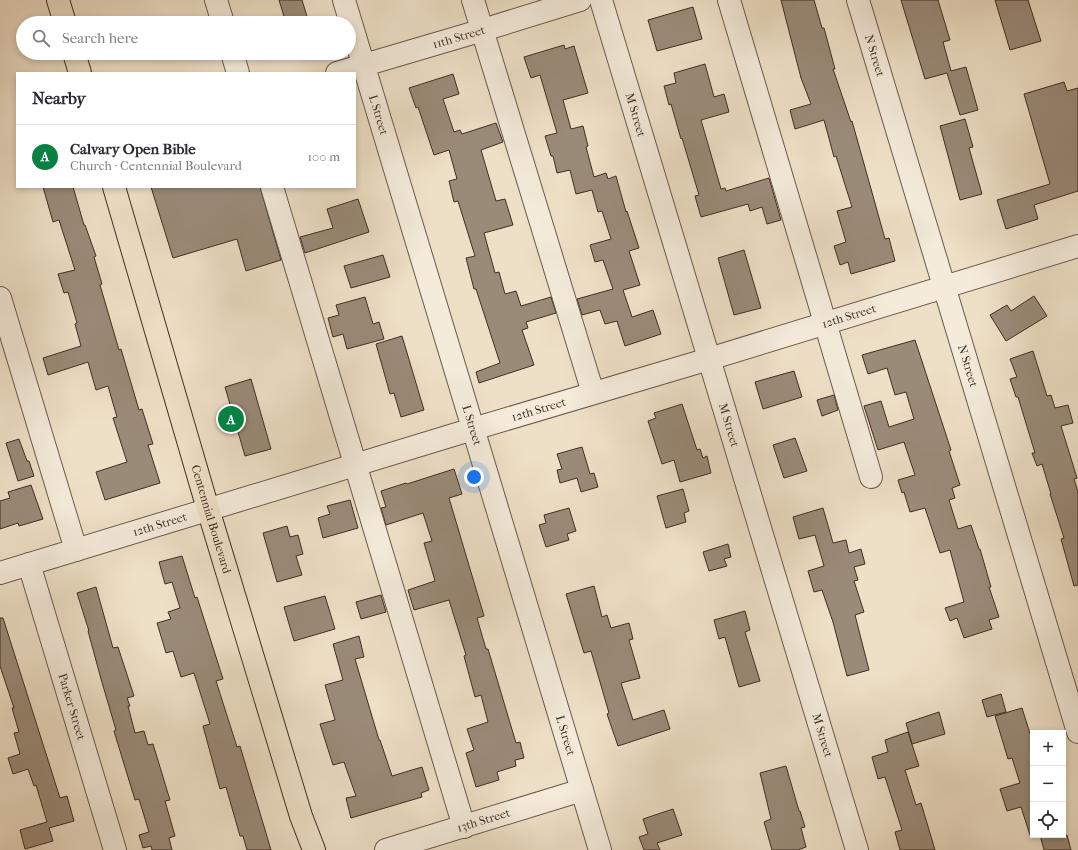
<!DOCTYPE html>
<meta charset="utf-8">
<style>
:root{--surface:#fff;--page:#f2f2f3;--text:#2b2b33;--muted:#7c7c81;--line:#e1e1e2;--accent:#0b8043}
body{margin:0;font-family:"IM FELL French Canon",serif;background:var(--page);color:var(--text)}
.controls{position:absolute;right:12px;bottom:12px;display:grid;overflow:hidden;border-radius:0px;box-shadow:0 2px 6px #0003}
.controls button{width:36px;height:36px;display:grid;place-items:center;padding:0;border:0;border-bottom:1px solid var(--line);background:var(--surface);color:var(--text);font:20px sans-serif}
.you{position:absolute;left:474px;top:477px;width:14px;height:14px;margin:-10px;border:3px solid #fff;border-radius:50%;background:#1a73e8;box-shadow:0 0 0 6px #1a73e833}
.badge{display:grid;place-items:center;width:26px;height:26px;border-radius:50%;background:var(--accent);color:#fff;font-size:13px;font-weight:700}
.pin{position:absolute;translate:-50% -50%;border:2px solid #fff;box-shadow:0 1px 4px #0006}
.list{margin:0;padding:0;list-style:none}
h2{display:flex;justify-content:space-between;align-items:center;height:52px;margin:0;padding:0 16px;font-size:17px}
h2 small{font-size:13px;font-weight:400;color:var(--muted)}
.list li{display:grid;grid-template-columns:26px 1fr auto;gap:12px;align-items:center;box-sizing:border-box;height:64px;padding:0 16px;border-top:1px solid var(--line)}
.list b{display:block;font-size:15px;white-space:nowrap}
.list p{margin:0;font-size:13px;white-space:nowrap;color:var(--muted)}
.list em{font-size:13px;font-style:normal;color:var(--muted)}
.icon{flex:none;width:22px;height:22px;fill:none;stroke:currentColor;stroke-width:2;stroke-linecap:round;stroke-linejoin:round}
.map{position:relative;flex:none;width:1078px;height:850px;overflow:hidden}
.search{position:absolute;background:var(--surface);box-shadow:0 2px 6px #0003;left:16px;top:16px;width:340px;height:44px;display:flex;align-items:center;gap:10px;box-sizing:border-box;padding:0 14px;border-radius:22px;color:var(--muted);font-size:15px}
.panel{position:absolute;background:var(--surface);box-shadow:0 2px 6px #0003;left:16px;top:72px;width:340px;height:116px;border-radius:0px}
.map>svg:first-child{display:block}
</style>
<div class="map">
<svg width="1078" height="850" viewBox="0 0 1078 850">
<rect width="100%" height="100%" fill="#eee0c7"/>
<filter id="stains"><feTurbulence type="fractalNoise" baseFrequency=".005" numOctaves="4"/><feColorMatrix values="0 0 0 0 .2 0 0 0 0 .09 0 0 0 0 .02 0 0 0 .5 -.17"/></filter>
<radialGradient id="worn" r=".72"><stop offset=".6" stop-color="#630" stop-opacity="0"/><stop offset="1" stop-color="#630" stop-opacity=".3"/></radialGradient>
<path fill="#9a8b79" stroke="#3f2e24" d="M279,0H302L309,23H286Z
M781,0H814L822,28H824L835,69H833L851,122L852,121L885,239L889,238L895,261L851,274L848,262L840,265L834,246L846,242L837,211L852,207L836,156L834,157L824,120L795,129L790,110L811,104L801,78Z
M901,0H938L950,40L943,42L951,71L966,67L978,110L960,115L947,73L925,79Z
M995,0H1028L1041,41L1010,50Z
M693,7L702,39L657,51L648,20Z
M564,45L565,49L574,46L588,93L563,100L571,129L583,126L588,146L586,147L594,177L606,173L608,179L616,176L626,212L627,211L639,248L629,251L640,285L623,290L632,317L653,310L661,334L625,346L617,321L605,324L600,310L582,315L577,299L613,289L603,260L595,262L590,245L611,239L602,211L598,212L592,190L576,194L570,170L557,173L553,156H551L545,136L557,133L540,75L531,78L524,57Z
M705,64L714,97L724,94L729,112L701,120L721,189L725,188L726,191L769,178L781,220L767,224L762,207L750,211L748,204L701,217L695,196L699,195L682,138L681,139L671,104L669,105L664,86L676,83L674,73Z
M453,74L459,94L443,99L454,132L460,130L462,134L496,123L503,142L481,150L496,201L505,199L513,225L484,233L495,273L499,272L505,294L516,291L521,306L551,297L556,313L526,322L528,328L522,330L534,365L479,383L476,372L500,363L476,289H474L466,258L475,256L458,201L454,202L449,181L457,179L449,150L434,155L418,107L416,108L409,88Z
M1064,82L1067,91L1078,88V191L1034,205L1038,219L1006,229L997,200L1050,184L1024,94Z
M965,119L973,147L969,148L982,194L960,200L940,126Z
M43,187H73L84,225H85L96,256L94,257L102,284L100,285L119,350L121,349L139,410L142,409L153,444L148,445L160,483L105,500L96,472L127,462L113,418L117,417L108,386L96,390L88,362L48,375L43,358L81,346L75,324L77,323L68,292L64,293L58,274L75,270L59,220L53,222Z
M151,187H260L281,260L246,271L237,239L173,258Z
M358,199L369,232L305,253L300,237L333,228L327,209Z
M744,250L761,308L734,315L718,258Z
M383,255L390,277L351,288L344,266Z
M1034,296L1047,316L1006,341L990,315L1007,305L1011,311Z
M365,297L373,324L379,322L384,339L347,349L343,334L333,337L328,318L339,315L336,305Z
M402,336L424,410L401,417L394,393L390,394L376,344Z
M915,340L951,450L949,451L960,485L952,488L955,498L949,500L958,529L971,525L979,549H980L991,587H989L999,617L989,620L992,629L964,638L957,618L950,621L945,608L964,602L950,550L940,553L925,508L910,512L904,492L902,493L898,480L915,475L904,442L878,450L864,406L881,401L889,427L914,419L906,392L895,395L887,368L868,374L862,355Z
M1033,351L1047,396L1051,395L1055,408L1068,405L1073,423L1061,426L1077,478L1074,479L1078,492V585L1074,586L1061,539L1064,538L1050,494H1051L1042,464L1037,466L1032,453H1035L1018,397H1016L1010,379L1017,377L1010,359Z
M794,371L802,397L763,409L755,382Z
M251,379L271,449L245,456L225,387Z
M834,395L838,410L822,416L817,400Z
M682,404L697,450L700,449L703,458L707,456L711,473L680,482L674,460L662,464L648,421L656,418L654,413Z
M795,438L807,471L784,478L773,445Z
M19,439L27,461H29L34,476L18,481L6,443Z
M582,447L590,474L594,473L598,487L581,492L577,478L560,483L557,470L562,469L557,454Z
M454,469L462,494L449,498L484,616L477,618L486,649H488L516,743L520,742L524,758L515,760L516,766L497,772L499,780L476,787L466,753L474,750L467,729L488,722L481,695L475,697L464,656L466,655L449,600L414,610L408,590L435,581L424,543L432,541L423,513L386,525L381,508L386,507L381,491L406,483L407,484Z
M31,485L43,519L19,526L18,523L0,529V501L10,498L8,492Z
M683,489L689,511L684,513L686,522L666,528L657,496Z
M350,500L358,528L323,538L318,518L330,514L327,506Z
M569,508L576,531L567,534L569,540L546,547L539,525L546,523L544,515Z
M823,508L833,543L846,540L849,553L861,549L865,564L854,567L858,580L854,581L864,612L855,615L869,670L847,676L833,622L822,590L814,592L808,571L824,566L815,535L799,539L793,517Z
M287,526L290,537L298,535L303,554L296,556L302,575L277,582L263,533Z
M728,544L731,557L724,559L727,566L709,571L703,552Z
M182,556L195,598L197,597L223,679L216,681L237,747L240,746L271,850H247L243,836H240L226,787L220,789L203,726L210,724L194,673L181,677L173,651L166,653L157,623L171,619L168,612L180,608L172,582L165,584L159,562Z
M594,586L602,617L607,615L611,628L629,623L633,639L629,640L640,678L621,683L633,720L664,710L670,729L618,746L607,714L609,713L591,651L584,653L566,594Z
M96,587L113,648L118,647L134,696L127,698L130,706H128L135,733L144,731L148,745L153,744L170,800L165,801L175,836L169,838L172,850H152L151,846L143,848L139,835L149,832L139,799L135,800L124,764L114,731L116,730L101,679L88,631H89L77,593Z
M381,595L386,612L361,619L356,602Z
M325,596L335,629L294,641L284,607Z
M745,611L750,630L745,632L760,681L739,687L725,637L719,639L714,620Z
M0,618H3L60,798L67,796L74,821L49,828L53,841L25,849L20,830L47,822L36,785L34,786L28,769L13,774L8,758L20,754L14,733L19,732L12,708H14L0,666Z
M359,636L364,657L355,659L379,740H380L392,776L422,767L429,790L421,793L422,797L351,818L346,798L356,796L344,762L333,765L320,724L335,720L325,685L343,680L333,644Z
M1001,694L1006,712L987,717L982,700Z
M1022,708L1033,743V835H1030L1021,807L1007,811L1000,789L1020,783L1012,758L1008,759L995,716Z
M939,712L945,734L912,744L906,723Z
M908,732L919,766L905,770L916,805L921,803L935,850H900L895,832L902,830L885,777L878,779L872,757L888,752L885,740Z
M786,766L799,811H800L805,827L801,828L806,847L798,850H772L764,822L771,819L760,773Z
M673,809L682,835L657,843L660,850H644L639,837L648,834L643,819Z
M1040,835H1067L1071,850H1044Z"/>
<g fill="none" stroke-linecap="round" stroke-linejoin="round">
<defs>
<g id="minor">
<path d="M216,0L223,23"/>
<path id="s1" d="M344,0L600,850"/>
<path d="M473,0L593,393"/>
<path id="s2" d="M601,0L857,850"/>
<path d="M729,0L871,477"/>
<path id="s3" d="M858,0L1078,732"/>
<path d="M232,53L238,73"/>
<path id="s4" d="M337,73L483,30L580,0"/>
<path d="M272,187L464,827"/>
<path d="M0,298L76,550"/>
<path id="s5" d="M29,564L115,850"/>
<path id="s6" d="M0,573L473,429L709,359L1078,246"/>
<path id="s7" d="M386,850L582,790"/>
</g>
<g id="major">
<path d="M58,0L65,23"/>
<path d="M74,53L80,73"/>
<path id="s8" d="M114,187L208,509L301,816L314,850"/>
</g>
</defs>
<use href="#minor" stroke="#6b5a4d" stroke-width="24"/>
<use href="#major" stroke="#3f2e24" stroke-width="24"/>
<use href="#minor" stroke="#f4ebdb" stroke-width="22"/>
<use href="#major" stroke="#eee0c7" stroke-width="22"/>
</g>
<g text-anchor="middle" stroke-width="3" stroke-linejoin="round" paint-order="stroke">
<g font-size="12" fill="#3f2e24" stroke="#f4ebdb">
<text dy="4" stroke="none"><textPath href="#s4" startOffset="127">11th Street</textPath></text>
<text dy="4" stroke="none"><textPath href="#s3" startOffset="58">N Street</textPath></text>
<text dy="4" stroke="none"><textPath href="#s1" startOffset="120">L Street</textPath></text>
<text dy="4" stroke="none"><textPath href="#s2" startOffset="120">M Street</textPath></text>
<text dy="4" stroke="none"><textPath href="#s6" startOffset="887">12th Street</textPath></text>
<text dy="4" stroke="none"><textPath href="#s3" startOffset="382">N Street</textPath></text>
<text dy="4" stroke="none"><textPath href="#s6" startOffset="563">12th Street</textPath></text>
<text dy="4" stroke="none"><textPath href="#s1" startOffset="444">L Street</textPath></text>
<text dy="4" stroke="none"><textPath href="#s2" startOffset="444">M Street</textPath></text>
<text dy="4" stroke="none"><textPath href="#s8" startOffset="346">Centennial Boulevard</textPath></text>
<text dy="4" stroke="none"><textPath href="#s6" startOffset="167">12th Street</textPath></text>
<text dy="4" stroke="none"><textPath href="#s5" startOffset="149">Parker Street</textPath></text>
<text dy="4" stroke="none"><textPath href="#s1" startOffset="768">L Street</textPath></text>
<text dy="4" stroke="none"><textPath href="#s2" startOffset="768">M Street</textPath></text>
<text dy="4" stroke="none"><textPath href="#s7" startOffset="102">13th Street</textPath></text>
</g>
</g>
<rect width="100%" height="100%" filter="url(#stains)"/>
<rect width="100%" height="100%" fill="url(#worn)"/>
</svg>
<div class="controls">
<button>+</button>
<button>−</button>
<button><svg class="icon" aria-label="locate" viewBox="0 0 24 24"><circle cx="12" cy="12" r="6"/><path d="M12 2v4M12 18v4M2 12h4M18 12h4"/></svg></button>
</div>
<div class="you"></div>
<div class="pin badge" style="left:231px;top:419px">A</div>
<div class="search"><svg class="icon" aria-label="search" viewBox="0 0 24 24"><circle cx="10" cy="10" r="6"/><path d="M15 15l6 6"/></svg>Search here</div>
<section class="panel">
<h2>Nearby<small></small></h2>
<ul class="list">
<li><span class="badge">A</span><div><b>Calvary Open Bible</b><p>Church · Centennial Boulevard</p></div><em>100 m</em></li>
</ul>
</section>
</div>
